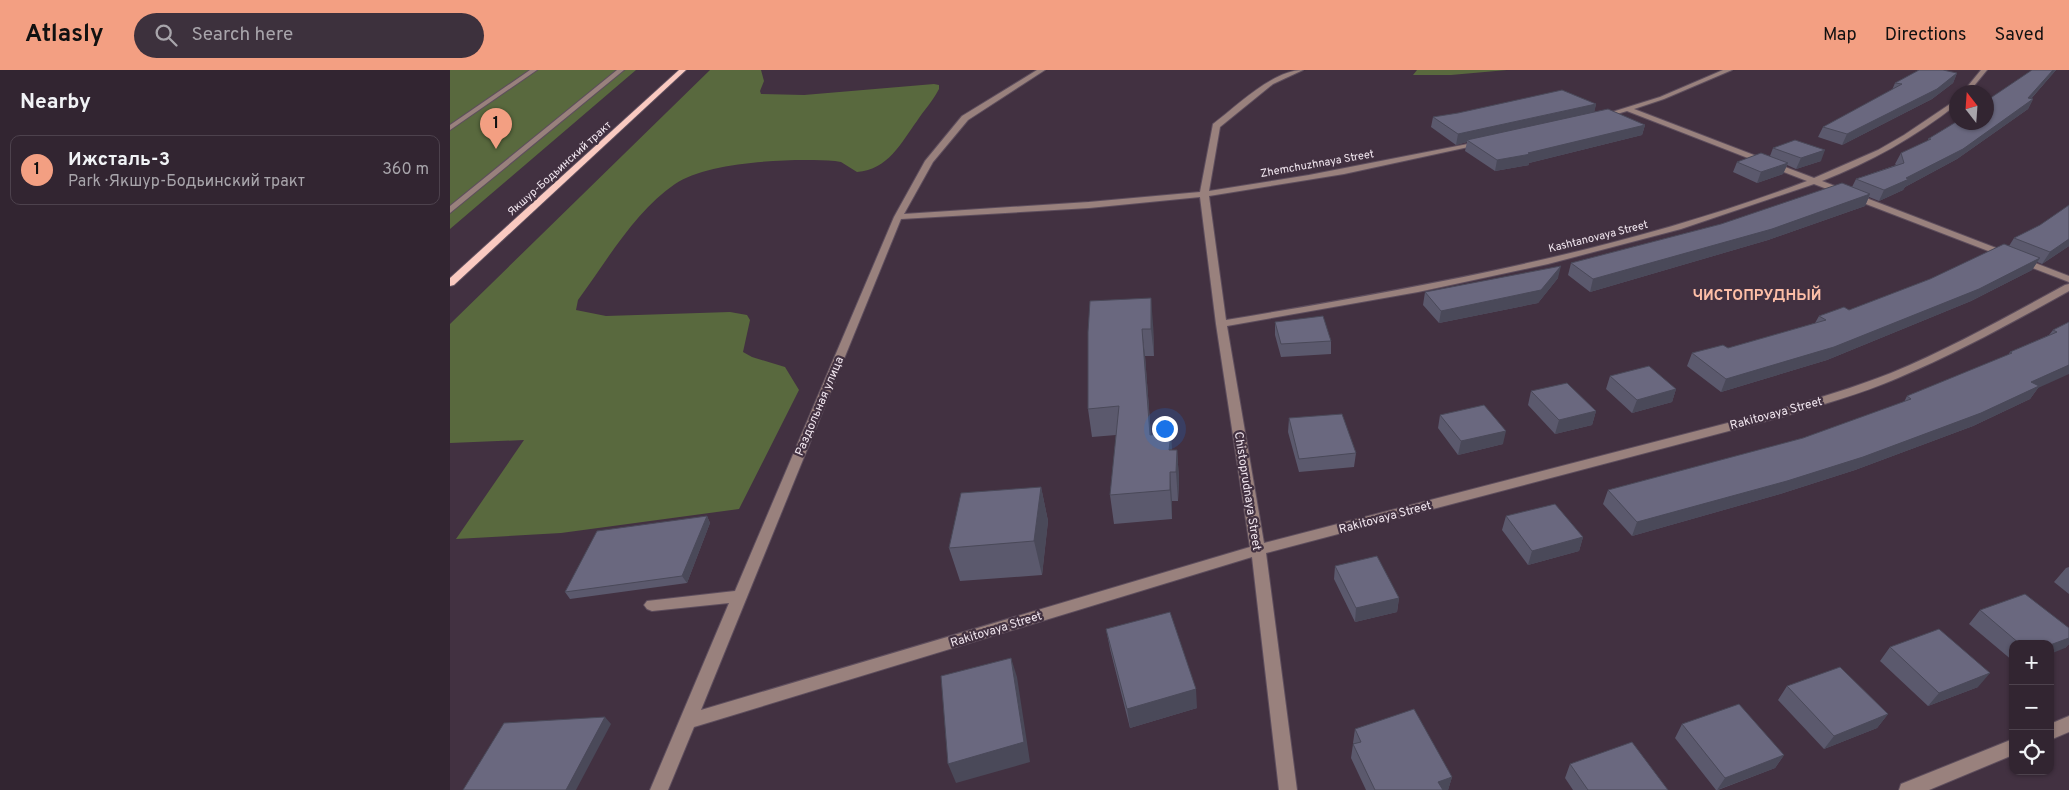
<!DOCTYPE html>
<meta charset="utf-8">
<style>
:root{--surface:#322531;--page:#3d313d;--text:#f1f3f6;--muted:#a8a5ab;--line:#4d424d;--accent:#f39f82}
body{margin:0;font-family:Overpass,sans-serif;background:var(--page);color:var(--text)}
.controls{position:absolute;right:15px;bottom:15px;display:grid;overflow:hidden;border-radius:10px;box-shadow:0 1px 4px #0004}
.controls button{width:45px;height:45px;display:grid;place-items:center;padding:0;border:0;border-bottom:1px solid var(--line);background:var(--surface);color:var(--text);font:25px sans-serif}
.compass{position:absolute;left:1499px;top:15px;width:45px;height:45px;border-radius:50%;background:var(--surface);box-shadow:0 1px 4px #0004;rotate:343deg}
.you{position:absolute;left:714px;top:358px;width:18px;height:18px;margin:-12px;border:4px solid #fff;border-radius:50%;background:#1a73e8;box-shadow:0 0 0 8px #1a73e833}
.badge{display:grid;place-items:center;width:32px;height:32px;border-radius:50%;background:var(--accent);color:#111;font-size:16px;font-weight:700}
.pin{position:absolute;translate:-50% -41px;filter:drop-shadow(0 1px 2px #0008)}
.pin::after{content:'';position:absolute;top:26px;width:18px;height:15px;background:inherit;clip-path:polygon(0 0,100% 0,50% 100%)}
.list{margin:0;padding:0;list-style:none}
h2{display:flex;justify-content:space-between;align-items:center;height:65px;margin:0;padding:0 20px;font-size:21px}
h2 small{font-size:16px;font-weight:400;color:var(--muted)}
.list li{display:grid;grid-template-columns:32px 1fr auto;gap:15px;align-items:center;box-sizing:border-box;height:70px;margin:0 10px 10px;padding:0 10px;border:1px solid var(--line);border-radius:10px}
.list b{display:block;font-size:19px;white-space:nowrap}
.list p{margin:0;font-size:16px;white-space:nowrap;color:var(--muted)}
.list em{font-size:16px;font-style:normal;color:var(--muted)}
.icon{flex:none;width:28px;height:28px;fill:none;stroke:currentColor;stroke-width:2;stroke-linecap:round;stroke-linejoin:round}
.map{position:relative;flex:none;width:1619px;height:720px;overflow:hidden}
header{display:flex;align-items:center;gap:30px;box-sizing:border-box;height:70px;padding:0 25px;background:var(--accent);color:#111}
header strong{font-size:24px}
nav{display:flex;gap:28px;margin-inline-start:auto;font-size:18px}
.search{width:350px;height:45px;background:var(--page);display:flex;align-items:center;gap:12px;box-sizing:border-box;padding:0 18px;border-radius:28px;color:var(--muted);font-size:19px}
main{display:flex}
aside{flex:1;background:var(--surface)}
.map>svg:first-child{display:block}
</style>
<header>
<strong>Atlasly</strong>
<div class="search"><svg class="icon" aria-label="search" viewBox="0 0 24 24"><circle cx="10" cy="10" r="6"/><path d="M15 15l6 6"/></svg>Search here</div>
<nav><a>Map</a><a>Directions</a><a>Saved</a></nav>
</header>
<main>
<aside>
<h2>Nearby<small></small></h2>
<ul class="list">
<li><span class="badge">1</span><div><b>Ижсталь-3</b><p>Park · Якшур-Бодьинский тракт</p></div><em>360 m</em></li>
</ul>
</aside>
<div class="map">
<svg width="1619" height="720" viewBox="0 0 1619 720">
<rect width="100%" height="100%" fill="#423141"/>
<path fill="#59693e" d="M0,0H186L0,159Z
M260,0H311L314,11L310,21L311,24L354,25L484,14L489,15V19C483,31 474,40 467,51C450,74 439,99 407,102L391,92L385,91C344,88 258,91 225,114C185,141 156,192 128,230L126,240L156,246L280,242L297,245L300,250L293,282L302,287L335,297L349,320L289,439L111,463L6,469L74,370L0,373V254Z
M967,0H1057L1001,5H963Z"/>
<g fill="none" stroke-linecap="round" stroke-linejoin="round">
<defs>
<path id="minor" d="M80,0H87L0,60V55Z
M167,0H174L0,143V136Z
M587,0H595L518,50L483,92L454,144L639,132L750,122L763,54C787,36 823,0 853,0L823,14L770,57L759,121L859,105L1033,71L1037,73L894,104L759,126L776,250C972,217 1170,182 1357,111L1177,41L1150,49L1146,47L1210,27L1273,0H1282L1214,29L1184,39L1364,108L1428,80L1454,65L1506,30V35C1465,67 1421,92 1372,111L1619,206V212L1364,114L1231,159L1098,194L968,222L777,256L814,473L1324,341C1363,330 1403,318 1441,303C1501,278 1558,246 1615,215L1619,214V221C1563,252 1507,283 1448,308C1411,324 1371,335 1332,347L816,483L847,720H829L802,487L244,657L218,720H200L279,533L202,541L197,539L194,535L197,531L285,521L444,147L475,91L512,46ZM750,127L766,254L800,477L251,640L451,149L639,138Z
M1531,0H1537L1519,22H1513Z
M1619,646V662L1600,670V654Z
M1563,669V685L1479,720H1449L1451,714Z"/>
<path id="major" d="M229,0H236L4,215L0,216V208Z"/>
</defs>
<use href="#minor" stroke="#5e4e5d" stroke-width="2"/>
<use href="#major" stroke="#5e4e5d" stroke-width="2"/>
<use href="#minor" fill="#99817d" fill-rule="evenodd"/>
<use href="#major" fill="#facac1" fill-rule="evenodd"/>
</g>
<path fill="#5b596d" d="M1582,0H1606L1581,29H1583L1578,39L1507,89L1455,117L1453,120L1429,131L1419,127L1415,136L1318,170L1140,222L1118,205L1121,193L1271,154L1402,117L1406,109L1446,95L1445,94L1451,83L1478,71V69L1506,52Z
M1507,3L1503,13L1482,29L1392,75L1368,67L1373,57L1442,20L1445,13Z
M1146,34L1144,42L1195,55L1192,65L1079,93V95L1045,101L1015,81L1017,72L1006,75L981,57L983,47Z
M1323,78L1371,91L1346,99L1337,95L1333,104L1307,113L1283,102L1287,92L1320,86Z
M1564,168L1619,176L1592,194L1587,192L1582,200L1521,231L1377,290L1271,322L1237,296L1242,283L1278,278L1365,253L1369,246L1399,240L1480,209L1559,176Z
M1108,208L1088,233L989,253L973,235L975,222Z
M825,252L881,271V284L831,287L825,265Z
M1619,252L1588,318L1580,329L1523,356L1405,400L1330,424L1182,466L1153,434L1158,420L1353,368L1454,332L1457,326L1558,285L1560,282L1599,265L1603,260Z
M703,254L704,286H695L701,365L722,380H727L729,409L728,431H722V449L664,454L660,425L666,365L642,367L638,339V262Z
M1160,306L1226,319L1222,332L1182,343L1156,319Z
M1081,321L1146,341L1142,355L1105,364L1078,335Z
M990,345L1053,374L1008,385L988,358Z
M839,348L906,383L904,397L849,402L838,362Z
M591,417L598,451L592,505L510,511L499,478Z
M257,446L260,453L237,513L120,529L115,522Z
M1056,446L1133,467L1129,481L1078,495L1052,460Z
M885,496L949,528L947,542L905,552L884,509Z
M1619,497V524L1604,512L1616,498Z
M1530,540L1619,558V574L1615,578L1600,574H1563V591L1519,554Z
M656,559L747,638L680,658L660,579Z
M1440,577L1528,617L1478,636L1430,591Z
M1337,616L1438,644L1427,658L1374,679L1328,630Z
M1232,654L1334,685L1325,698L1268,720H1266L1225,668Z
M905,659L1002,707L998,720H916L901,688L903,674H904L903,673Z
M1120,694L1218,720H1123L1115,708Z"/>
<path fill="#4a4959" d="M1603,0H1606L1576,34L1583,29L1578,39L1507,89L1455,117L1453,120L1429,131L1434,120L1456,108L1578,28Z
M1507,3L1503,13L1482,29L1392,75L1397,64Z
M1146,34L1144,44L1017,70V72L1006,75L1008,64Z
M1195,55L1192,65L1079,93V95L1045,101L1047,90Z
M1375,80L1371,91L1346,99L1351,88Z
M1338,93L1333,104L1307,113L1311,102Z
M1420,124L1415,136L1318,170L1140,222L1143,209Z
M1619,169V176L1592,194L1600,182Z
M1590,188L1582,200L1521,231L1377,290L1271,322L1276,309Z
M1111,196L1108,208L1088,233L989,253L991,241Z
M701,228L703,254L704,286L701,259Z
M692,259L695,286L703,394L700,365Z
M1619,295V304L1588,318L1580,329L1523,356L1405,400L1330,424L1182,466L1187,452L1581,312Z
M1226,319L1222,332L1182,343L1187,330Z
M1146,341L1142,355L1105,364L1109,350Z
M1056,361L1053,374L1008,385L1011,371Z
M721,364L723,393L719,380Z
M727,380L729,409L728,431L726,402Z
M720,402L722,431V449L720,420Z
M591,417L598,451L592,505L584,471Z
M257,446L260,453L237,513L232,506Z
M1133,467L1129,481L1078,495L1082,481Z
M949,528L947,542L905,552L906,538Z
M1619,568V574L1615,578L1600,584V575Z
M561,588L567,607L580,692L506,713L498,694Z
M1540,603L1528,617L1478,636L1489,623Z
M746,619L747,638L680,658L677,639Z
M1438,644L1427,658L1374,679L1384,666Z
M155,647L161,654L126,720H116Z
M1334,685L1325,698L1267,720L1275,708Z
M1002,707L998,720H986L988,712Z"/>
<path fill="#6a687f" stroke="#4a4959" d="M1469,0H1493L1507,3L1487,19L1397,64L1373,57L1452,14L1445,13Z
M1582,0H1603L1578,28L1583,29L1513,79L1456,108L1459,109L1434,120L1406,109L1454,93L1451,83L1481,69H1478L1506,52H1536V31Z
M1112,20L1146,34L1008,64L983,47L1008,43Z
M1158,39L1195,55L1078,83L1081,84L1047,90L1017,70Z
M1345,70L1375,80L1351,88L1323,78Z
M1311,83L1338,93L1311,102L1287,92Z
M1392,113L1420,124L1322,159L1143,209L1121,193L1271,154Z
M1619,135V169L1600,182L1564,168L1590,155Z
M1554,174L1590,188L1529,219L1384,277L1276,309L1242,283L1273,275L1278,278L1376,250L1369,246L1394,237L1399,240L1480,209Z
M1111,196L1091,220L991,241L975,222Z
M701,228V259H692L700,365L721,364L719,380H727L726,402H720V420L660,425L669,336L638,339V262L640,231Z
M873,246L881,271L831,274L825,252Z
M1619,252V295L1581,312L1589,316L1531,343L1413,387L1337,411L1187,452L1158,420L1353,368L1461,329L1457,326L1562,283L1560,282L1607,262L1603,260Z
M1199,296L1226,319L1187,330L1160,306Z
M1117,313L1146,341L1109,350L1081,321Z
M1034,335L1056,361L1011,371L990,345Z
M892,344L906,383L849,389L839,348Z
M591,417L584,471L499,478L511,423Z
M1105,434L1133,467L1082,481L1056,446Z
M257,446L232,506L115,522L147,461Z
M927,486L949,528L906,538L885,496Z
M1575,524L1619,558V568L1600,575V574H1570L1530,540Z
M720,542L746,619L677,639L656,559Z
M1489,559L1540,603L1489,623L1440,577Z
M561,588L574,672L498,694L491,606Z
M1390,597L1438,644L1384,666L1337,616Z
M1289,634L1334,685L1275,708L1232,654Z
M964,639L1002,707L988,712L993,720H925L903,674L911,672L905,659Z
M155,647L116,720H13L54,653Z
M1182,672L1218,720H1138L1120,694Z"/>
<g text-anchor="middle" stroke-width="4.5" stroke-linejoin="round" paint-order="stroke">
<g font-size="11" fill="#f2e7f0" stroke="#423141">
<text transform="translate(867 93) rotate(-10)" y="4">Zhemchuzhnaya Street</text>
<text transform="translate(109 98) rotate(-42)" y="4">Якшур-Бодьинский тракт</text>
<text transform="translate(1148 166) rotate(-14)" y="4">Kashtanovaya Street</text>
</g>
<g font-size="12" fill="#f2e7f0" stroke="#423141">
<text transform="translate(369 336) rotate(-67)" y="4">Раздольная улица</text>
<text transform="translate(1326 343) rotate(-15)" y="4">Rakitovaya Street</text>
<text transform="translate(798 421) rotate(81)" y="4">Chistoprudnaya Street</text>
<text transform="translate(935 447) rotate(-15)" y="4">Rakitovaya Street</text>
<text transform="translate(546 559) rotate(-17)" y="4">Rakitovaya Street</text>
</g>
<g font-size="15" font-weight="bold" fill="#fdbea7" stroke="#423141">
<text x="1307" y="230">ЧИСТОПРУДНЫЙ</text>
</g>
</g>
</svg>
<div class="controls">
<button>+</button>
<button>−</button>
<button><svg class="icon" aria-label="locate" viewBox="0 0 24 24"><circle cx="12" cy="12" r="6"/><path d="M12 2v4M12 18v4M2 12h4M18 12h4"/></svg></button>
</div>
<svg class="compass" viewBox="-18 -18 36 36"><path d="M0-13l5 13h-10z" fill="#e53935"/><path d="M0 13l5-13h-10z" fill="#a8a5ab"/></svg>
<div class="you"></div>
<div class="pin badge" style="left:46px;top:79px">1</div>
</div>
</main>
